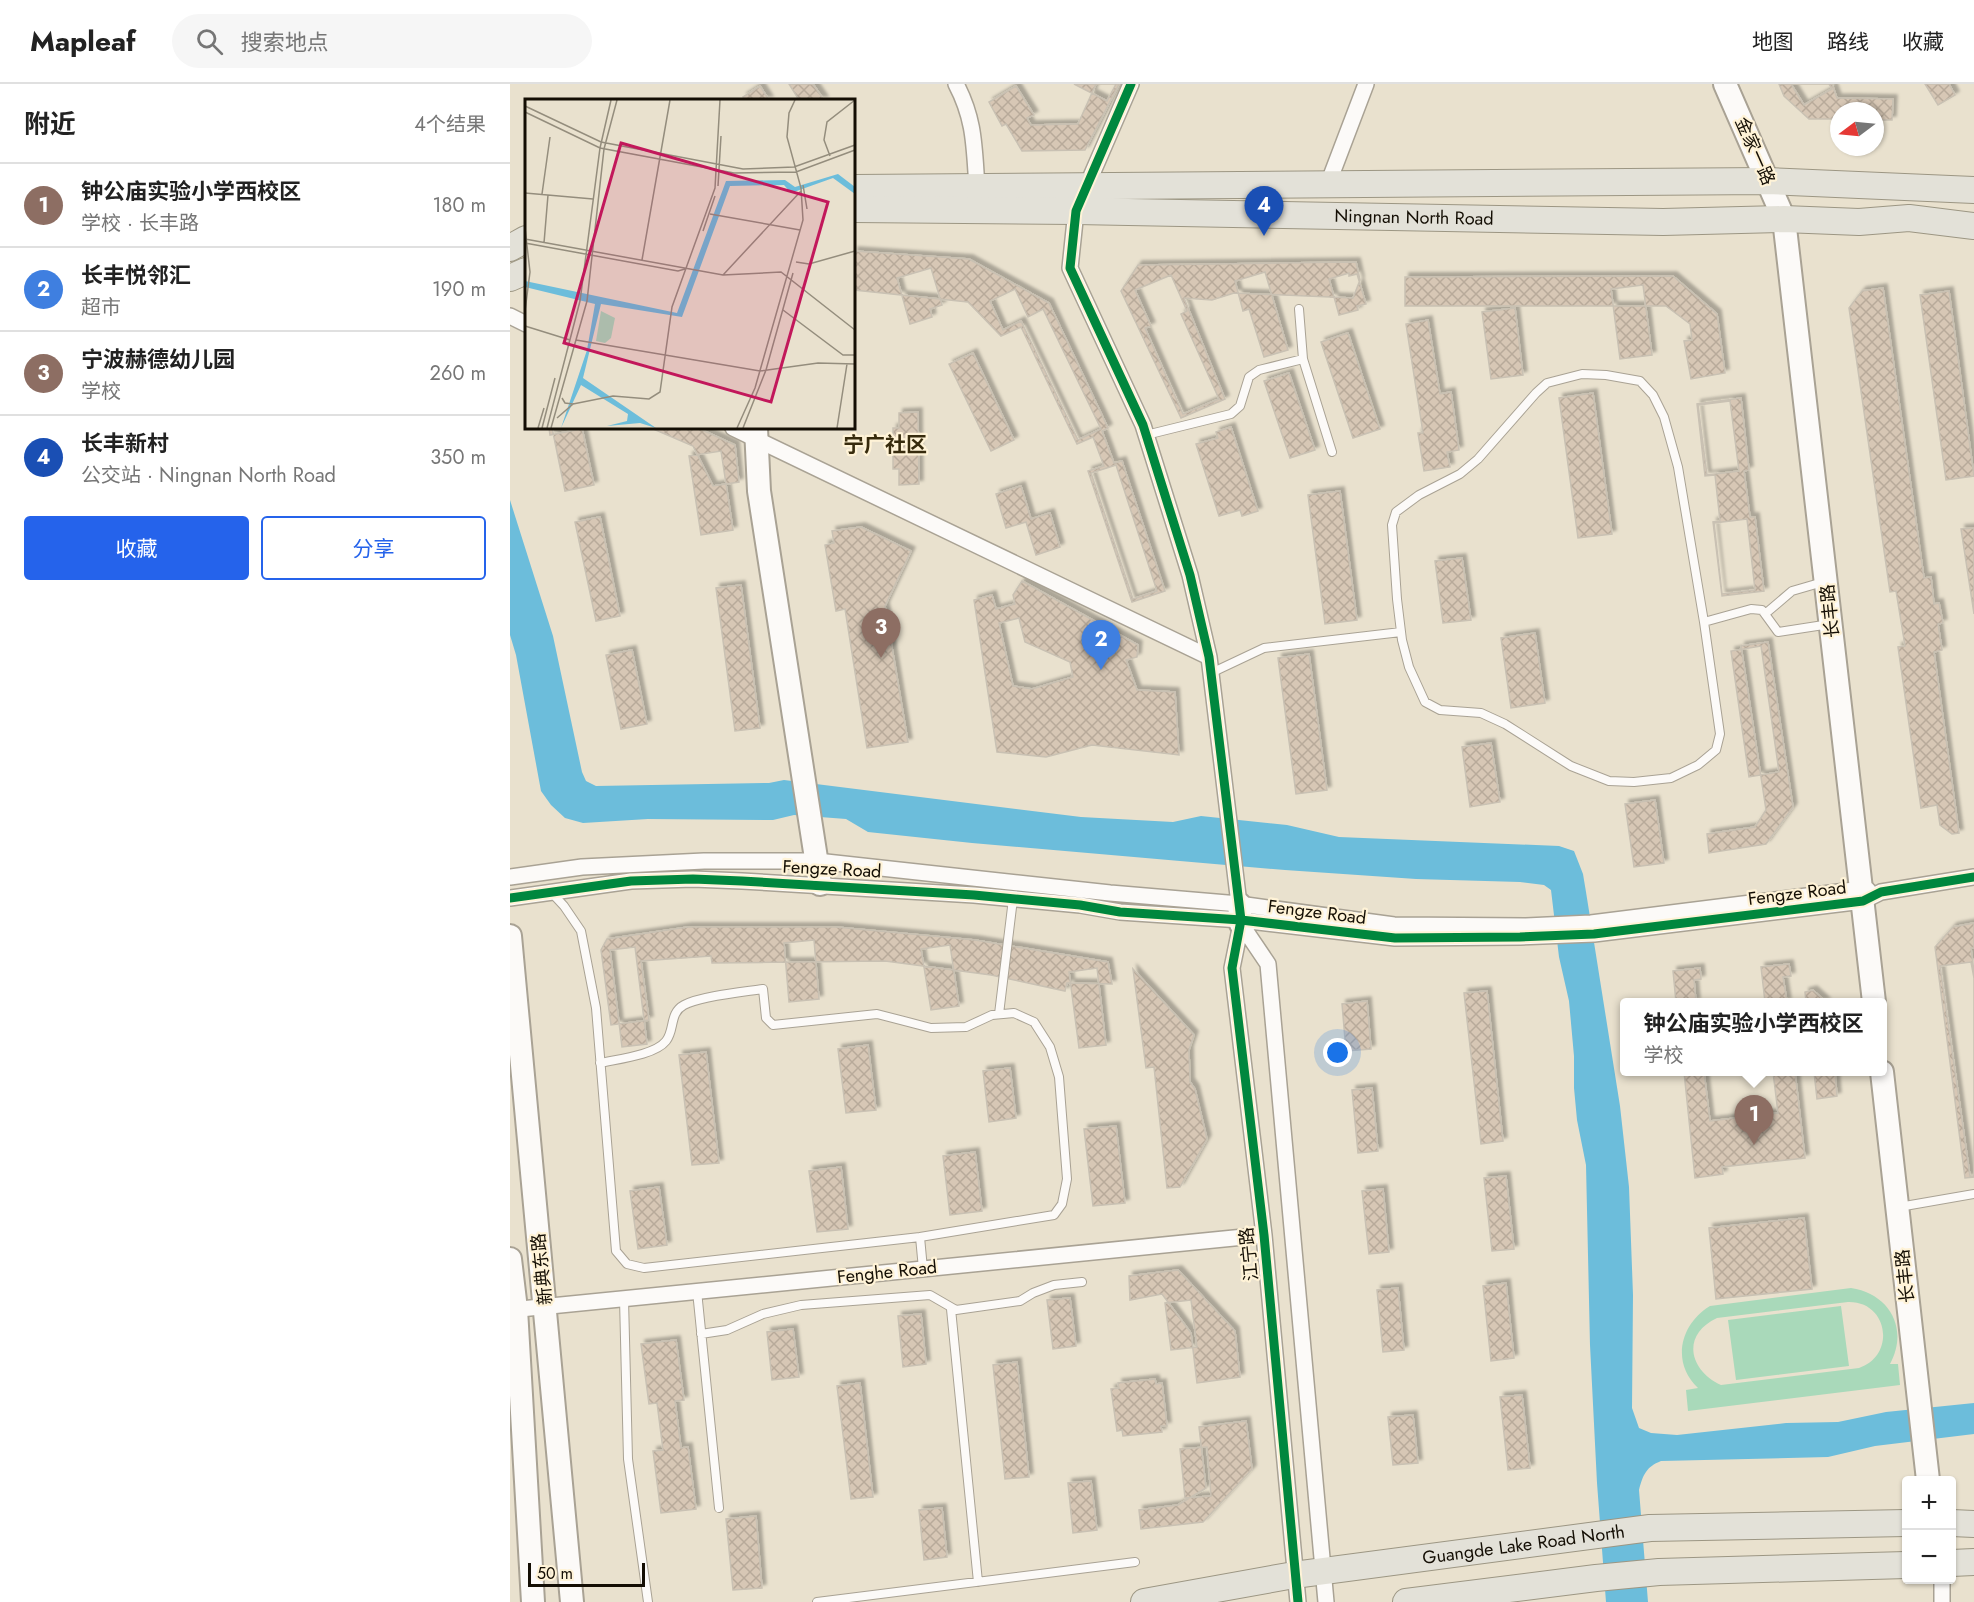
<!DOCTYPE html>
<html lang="zh">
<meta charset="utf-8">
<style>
:root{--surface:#fff;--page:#f6f6f6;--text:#222;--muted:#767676;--line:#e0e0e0;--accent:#2563eb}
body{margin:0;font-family:Jost,"Noto Sans SC",sans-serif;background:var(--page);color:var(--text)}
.controls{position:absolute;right:18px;bottom:18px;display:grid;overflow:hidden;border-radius:6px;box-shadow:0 2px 4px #0004}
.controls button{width:54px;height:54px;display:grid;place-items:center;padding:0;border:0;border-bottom:2px solid var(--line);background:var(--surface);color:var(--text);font:30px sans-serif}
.compass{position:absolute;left:1320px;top:18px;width:54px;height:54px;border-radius:50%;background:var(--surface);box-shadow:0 2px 4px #0004;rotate:254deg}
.scale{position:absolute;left:18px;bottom:15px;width:117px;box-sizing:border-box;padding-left:6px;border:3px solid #140e04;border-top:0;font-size:16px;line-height:21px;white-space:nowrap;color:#140e04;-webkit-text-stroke:4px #fff3d7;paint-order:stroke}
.you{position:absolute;left:828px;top:969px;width:21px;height:21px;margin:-15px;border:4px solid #fff;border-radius:50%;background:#1a73e8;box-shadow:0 0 0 9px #1a73e833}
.badge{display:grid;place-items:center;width:39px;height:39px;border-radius:50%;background:var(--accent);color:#fff;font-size:20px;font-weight:700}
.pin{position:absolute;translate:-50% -50px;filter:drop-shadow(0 2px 3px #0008)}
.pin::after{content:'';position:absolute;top:32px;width:21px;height:18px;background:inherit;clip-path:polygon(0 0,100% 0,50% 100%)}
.popup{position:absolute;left:1110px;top:914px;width:267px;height:78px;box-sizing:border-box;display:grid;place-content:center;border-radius:6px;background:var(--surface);filter:drop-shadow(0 2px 4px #0005);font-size:20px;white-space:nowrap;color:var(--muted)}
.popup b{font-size:22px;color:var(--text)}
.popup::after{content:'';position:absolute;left:50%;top:100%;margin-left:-12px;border:12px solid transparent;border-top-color:var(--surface)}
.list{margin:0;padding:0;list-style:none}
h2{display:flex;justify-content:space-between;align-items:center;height:78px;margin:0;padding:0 24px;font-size:26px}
h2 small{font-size:20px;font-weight:400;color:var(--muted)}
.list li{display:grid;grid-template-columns:39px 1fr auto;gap:18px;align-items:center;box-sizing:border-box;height:84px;padding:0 24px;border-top:2px solid var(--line)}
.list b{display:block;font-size:22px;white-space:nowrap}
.list p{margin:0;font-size:20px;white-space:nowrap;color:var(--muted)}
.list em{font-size:20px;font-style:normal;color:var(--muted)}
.actions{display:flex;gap:12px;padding:18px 24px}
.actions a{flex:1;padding:14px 0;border:2px solid var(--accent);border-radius:6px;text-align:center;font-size:21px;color:var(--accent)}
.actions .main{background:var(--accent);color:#fff}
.icon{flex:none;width:33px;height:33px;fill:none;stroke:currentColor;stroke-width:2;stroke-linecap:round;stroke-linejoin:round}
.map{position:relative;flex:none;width:1464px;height:1518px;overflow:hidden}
header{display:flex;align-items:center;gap:36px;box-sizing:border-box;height:84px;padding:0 30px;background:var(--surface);border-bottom:2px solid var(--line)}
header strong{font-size:28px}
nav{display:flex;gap:33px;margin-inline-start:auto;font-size:21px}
.search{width:420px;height:54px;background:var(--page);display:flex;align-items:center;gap:15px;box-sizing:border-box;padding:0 21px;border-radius:33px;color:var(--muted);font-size:22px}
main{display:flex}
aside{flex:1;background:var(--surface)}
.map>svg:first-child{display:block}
</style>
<header>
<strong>Mapleaf</strong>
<div class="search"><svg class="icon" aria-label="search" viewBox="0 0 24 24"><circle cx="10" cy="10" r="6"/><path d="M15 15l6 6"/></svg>搜索地点</div>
<nav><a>地图</a><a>路线</a><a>收藏</a></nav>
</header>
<main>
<aside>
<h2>附近<small>4个结果</small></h2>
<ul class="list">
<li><span class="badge" style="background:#8d6e63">1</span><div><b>钟公庙实验小学西校区</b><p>学校 · 长丰路</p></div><em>180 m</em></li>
<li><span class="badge" style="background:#3f7fe0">2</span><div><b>长丰悦邻汇</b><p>超市</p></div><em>190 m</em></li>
<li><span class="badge" style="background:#8d6e63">3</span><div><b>宁波赫德幼儿园</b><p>学校</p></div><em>260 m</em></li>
<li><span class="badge" style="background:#1a4fb4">4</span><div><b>长丰新村</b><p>公交站 · Ningnan North Road</p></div><em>350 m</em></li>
</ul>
<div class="actions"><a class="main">收藏</a><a>分享</a></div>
</aside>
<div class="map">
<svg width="1464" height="1518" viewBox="0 0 1464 1518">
<defs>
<pattern id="building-cross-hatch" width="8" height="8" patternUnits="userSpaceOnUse" patternTransform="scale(1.5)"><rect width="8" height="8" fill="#d7c7b5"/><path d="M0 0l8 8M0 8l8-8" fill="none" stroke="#b8aa9a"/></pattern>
<filter id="shadow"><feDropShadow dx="4" dy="-4" stdDeviation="1.5" flood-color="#0004"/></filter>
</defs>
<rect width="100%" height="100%" fill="#e9e1ce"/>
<path fill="#a9d9ba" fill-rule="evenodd" d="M1341,1204C1380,1210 1399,1245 1380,1280H1388L1390,1301L1178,1327L1176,1306L1188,1304C1161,1279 1170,1240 1200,1222ZM1338,1218C1379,1217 1386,1272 1349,1284L1211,1301C1179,1286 1171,1251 1207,1234Z
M1331,1222L1339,1282L1226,1296L1218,1236Z"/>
<path fill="#6cbddb" d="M0,416L43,552L72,688L76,697L86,702L259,699L274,696L571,733L663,738L691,732L777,741L829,753L1049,762L1064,767L1073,790L1076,808L1110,1022L1119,1103L1123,1211L1122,1324L1129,1344L1141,1349L1167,1351L1276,1339L1328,1338L1376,1328L1464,1319V1350L1365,1362L1318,1373L1151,1377C1136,1383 1133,1391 1129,1406L1138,1518H1096L1087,1399L1080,1261L1076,1081L1067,1036L1064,1004V972L1059,917L1049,873L1041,806L1034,801L1010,798L906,795L775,786L462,759L358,748L336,735L284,731L263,736L138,735L73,739L55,734L41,721L31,707L6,571L0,551Z"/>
<path fill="url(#building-cross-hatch)" stroke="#c9c1b3" stroke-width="1.5" fill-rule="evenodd" filter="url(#shadow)" d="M279,0H303L314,16H289Z
M564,0H606L597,17Z
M586,0H609L575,66L512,67L496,40L492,42L479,18L506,2L524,31L517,34L521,41L568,40Z
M1269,0H1322L1327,14L1383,15L1382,36H1365V27H1329V35H1299L1274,12Z
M1281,0H1319L1322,5L1294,21Z
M1415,0H1439L1445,11L1428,21Z
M250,2L259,16H235L233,13Z
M344,167L459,175L539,219L598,344L592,347L604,379L612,377L655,507L622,518L578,387L594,382L583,353L567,360L511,243L491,252L458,218L344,206Z
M846,178L850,196L843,214L724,209L702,216L674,214L715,315L671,334L611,207L628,181Z
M421,184L432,221L420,225L422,233L400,240L387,194Z
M755,188L778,266L754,273L739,225L733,227L725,197Z
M839,189V192L847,190L856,220L847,222L848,226L829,231L819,195Z
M661,191L677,227L671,230L709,315L673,330L635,244L641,242L625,206Z
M1163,192L1207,230L1215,289L1181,295L1174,257L1182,256L1180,240L1156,222H895V193Z
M1133,201L1142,271L1110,275L1101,205Z
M1373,204L1414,494L1421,493L1424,520L1429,519L1433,539L1428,540L1432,566L1424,568L1449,749L1442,750L1430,741L1427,721L1411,724L1388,563L1395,562L1386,507L1380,508L1339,224L1352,207Z
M505,205L518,233L533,225L591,345L568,356L511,237L493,246L480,217Z
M1439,207L1464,392L1436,396L1410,211Z
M1005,224L1013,291L981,295L972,228Z
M918,236L930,310L941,308L949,366L937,368L940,383L914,387L908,349H913L896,240Z
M838,249L870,345L843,354L811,258Z
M463,269L504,356L481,367L439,280Z
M779,289L805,366L780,374L754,297Z
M1083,309L1102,450L1068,454L1049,314Z
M1231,314L1239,386L1234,387L1240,433H1245L1254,507L1212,512L1203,438L1210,437L1205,391L1195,392L1187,320Z
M1220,317L1229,387L1197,391L1188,321Z
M408,328L409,400L389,401V385H383V344H389V329Z
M721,343L748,427L732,432L730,426L709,432L686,360L708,354L706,348Z
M39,344H76L40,351Z
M42,344H72L84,401L55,407Z
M141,344H188L225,361L229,398L203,402L183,362Z
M211,367L223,446L191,451L179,372Z
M606,381L647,507L623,515L581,389Z
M511,402L521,435L540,429L550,463L526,471L516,438L496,444L486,410Z
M830,407L847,536L815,540L798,411Z
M90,433L110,532L86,537L65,438Z
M1237,435L1245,506L1212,510L1204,439Z
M351,443L401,467L375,522L398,658L357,664L335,525L326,527L315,461L324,459L322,447Z
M1464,444V530L1451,445Z
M952,474L961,536L933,539L925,477Z
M512,497L628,561L627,573L616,576L627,606L665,608L669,671L582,661L536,673L487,668L464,516L482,511L486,525L505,520L503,511ZM509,534L515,558L560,578L563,593L522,605L503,602L489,539Z
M231,501L250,644L225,647L206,504Z
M1025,549L1035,619L1001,624L991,554Z
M1258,558L1283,723L1256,760L1199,769L1197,750L1245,743L1256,726L1231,562Z
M1251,562L1269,688L1239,693L1221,567Z
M122,566L137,640L111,645L96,571Z
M799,570L817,706L786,710L768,574Z
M981,659L990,718L960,723L952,663Z
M1145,716L1154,779L1124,783L1115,720Z
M1464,839V864H1461L1464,888V1093L1455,1094L1425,863L1443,843Z
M178,843H326L465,856L598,878L602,900L557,899L555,907L481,891L375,877L202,879L201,872L131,877L139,936L101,941L91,866L97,855Z
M304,856L309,915L279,918L274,859Z
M440,861L449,922L421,926L411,865Z
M125,863L137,960L112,963L100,866Z
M1461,878L1464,894V1092H1460L1430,882Z
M1279,880L1281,892L1273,893L1277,918H1255L1251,883Z
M587,884L596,961L569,964L559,888Z
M1190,884L1191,895L1184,896L1186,918H1166L1163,887Z
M623,885L684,951L679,966L680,998L685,1005L697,1055L670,1103L657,1104L644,983L636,984Z
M1303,906L1316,918H1296L1295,908Z
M977,907L993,1057L971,1060L954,909Z
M857,917L861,965L836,967L832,920Z
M358,961L366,1026L336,1029L328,965Z
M196,968L209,1079L182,1081L169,971Z
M500,984L506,1034L479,1038L473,987Z
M1174,988H1194L1200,1037L1268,1029L1263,988H1285L1295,1074L1212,1083L1213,1090L1185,1094Z
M1304,988H1325L1327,1012L1307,1015Z
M862,1004L868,1067L848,1069L842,1006Z
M606,1042L615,1119L583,1122L574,1045Z
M465,1068L472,1127L440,1131L433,1072Z
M331,1083L338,1145L307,1148L299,1087Z
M996,1092L1004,1165L982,1167L974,1094Z
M149,1103L157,1161L128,1165L120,1107Z
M873,1105L879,1168L859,1170L852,1107Z
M1294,1134L1302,1205L1206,1215L1199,1144Z
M668,1186L725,1247L730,1293L687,1299L681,1249L652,1210L620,1216L619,1192Z
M996,1199L1004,1274L981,1277L973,1202Z
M888,1204L894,1266L873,1268L867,1206Z
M560,1214L566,1262L543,1265L537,1216Z
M681,1216L687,1263L661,1266L655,1219Z
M411,1230L416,1280L393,1283L388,1232Z
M283,1245L289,1293L262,1296L257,1248Z
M166,1256L174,1316L165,1317L171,1364L178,1363L186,1425L151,1429L143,1367L153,1366L147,1319L139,1320L131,1260Z
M507,1278L519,1393L495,1395L483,1281Z
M645,1295L646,1300L652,1299L657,1342H651L652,1348L613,1352L612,1346L607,1347L601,1305L609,1304L608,1299Z
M350,1299L363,1413L341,1415L327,1302Z
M1012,1311L1020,1384L998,1386L990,1313Z
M903,1331L908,1379L883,1381L878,1333Z
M736,1337L742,1385L693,1438L631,1445L629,1426L668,1421L696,1404L689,1343Z
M697,1363L701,1412L675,1414L670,1365Z
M581,1397L587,1446L563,1449L558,1399Z
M432,1424L437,1473L414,1476L409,1426Z
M246,1432L252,1504L223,1506L216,1435Z"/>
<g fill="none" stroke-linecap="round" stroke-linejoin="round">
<defs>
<path id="lane" d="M789,225L793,275L822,368
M1072,290L1096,291L1130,297L1143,311L1154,333L1168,383L1194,538L1210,650L1206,666L1188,681L1161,694L1124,698L1099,697L1061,682L995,640L971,629L930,626L915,618L899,583L892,556L887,515L882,441L886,428L909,411L950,390L968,375L1026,309L1037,299Z
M636,351L721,330L730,322L739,293L749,286L793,275
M1255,530L1282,507L1313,498
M1194,538L1241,525L1252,526L1268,548L1320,540
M701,589L754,564L891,548
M41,808L54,822L71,847L86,924L106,1167L117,1180L134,1184L410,1153L413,1185
M489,930L503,815
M90,979C108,975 145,971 156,957C165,946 159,929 174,921C191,912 233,908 253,905L256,934L263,941L367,930L421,944L456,943L482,931L504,929L524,938L540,963L549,993L557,1095L552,1120L544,1131L410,1153
M1389,1123L1464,1110
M187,1207L209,1424
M114,1215L118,1375L138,1518
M441,1225L468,1498
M191,1250L217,1246L253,1230L291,1221L420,1211L446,1226L510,1217L523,1209L544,1201L572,1198
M307,1518L625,1478"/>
<path id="street" d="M446,0C465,36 464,63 467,103
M621,0L566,127L560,184L633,341L680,491L699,573L729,820
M818,100L856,0
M0,232L16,240
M223,344L699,573
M0,793L72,783L194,777H307L600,809L729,820L884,841L1016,842L1081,839L1352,805L1358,806
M0,814L121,797L183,795L232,797L464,811L570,821L610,828L731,836L885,854L1010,853L1084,850L1353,817L1371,808L1464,793
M731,840L758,880L816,1518
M731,840L722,884L754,1151L788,1518
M0,1226L754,1151
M1432,1518V1496"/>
<path id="secondary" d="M1215,0L1274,135L1364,918
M246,344L249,407L310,800
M729,820L731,840
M0,852L62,1518
M1372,988L1418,1396
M0,1175L6,1225L23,1518"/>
<g id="primary">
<path d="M344,104L1258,97L1464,106"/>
<path id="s1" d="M344,125L566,127L1153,138L1274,135L1349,138L1399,134L1464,142"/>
<path d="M0,164L16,155"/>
<path d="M0,194L16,187"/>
<path d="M1442,1439L1464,1440"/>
<path d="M1442,1479L1464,1478"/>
<path id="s2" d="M634,1518L784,1491L1140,1444L1396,1439"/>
<path d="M896,1518L1086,1494L1149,1488L1396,1481"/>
</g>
</defs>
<use href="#lane" stroke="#a9a294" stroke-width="10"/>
<use href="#street" stroke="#a9a294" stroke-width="18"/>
<use href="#secondary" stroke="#a9a294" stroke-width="26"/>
<use href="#primary" stroke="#9c9683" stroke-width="28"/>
<use href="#lane" stroke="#fcfaf8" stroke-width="8"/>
<use href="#street" stroke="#fcfaf8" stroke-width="15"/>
<use href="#secondary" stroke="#fcfaf8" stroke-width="22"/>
<use href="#primary" stroke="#e3e1d8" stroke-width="26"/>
<defs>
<path id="cycleway" d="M621,0L566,127L560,184L633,341L680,491L699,573L731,836L722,884L754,1151L788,1518
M0,814L121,797L183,795L232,797L464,811L570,821L610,828L731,836L885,854L1010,853L1084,850L1353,817L1371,808L1464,793"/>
</defs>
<use href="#cycleway" stroke="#fff3d7" stroke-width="13"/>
<use href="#cycleway" stroke="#00873e" stroke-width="9"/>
</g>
<g text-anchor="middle" stroke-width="4.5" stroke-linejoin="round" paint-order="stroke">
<g font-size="18" fill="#140e04" stroke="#fff3d7">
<text transform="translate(1245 67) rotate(66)" y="6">金家一路</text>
<text dy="6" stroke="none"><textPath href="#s1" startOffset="560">Ningnan North Road</textPath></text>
<text transform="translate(1320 527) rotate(-96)" y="6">长丰路</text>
<text transform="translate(322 785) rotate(3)" y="6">Fengze Road</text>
<text transform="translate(1287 809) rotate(-7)" y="6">Fengze Road</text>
<text transform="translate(807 828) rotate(7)" y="6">Fengze Road</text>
<text transform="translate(739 1170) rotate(-96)" y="6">江宁路</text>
<text transform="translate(32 1185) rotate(-96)" y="6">新典东路</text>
<text transform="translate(377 1188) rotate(-6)" y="6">Fenghe Road</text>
<text transform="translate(1395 1192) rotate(-96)" y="6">长丰路</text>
<text dy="6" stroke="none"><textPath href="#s2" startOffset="384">Guangde Lake Road North</textPath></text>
</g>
<g font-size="21" font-weight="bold" fill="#372b0d" stroke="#fff3d7">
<text x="375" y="368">宁广社区</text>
</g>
</g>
<g transform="translate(15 15)">
<rect width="330" height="330" fill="#e9e1ce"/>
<path d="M76,212L90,219L86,239L80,244L71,242Z" fill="#a9d9ba"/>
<path d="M313,75L330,88V95L308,79L266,94L259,86L205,87L157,218L76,205L58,279L131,329L115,324L82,327L102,322L103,315L56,286L36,329L62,251L70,205L0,188V182L152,214L201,82L260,81L270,88Z" fill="#6cbddb"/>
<path fill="none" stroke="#948d7d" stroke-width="1.5" d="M0,7L76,43L218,70L269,68L330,46M0,13L75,49L209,74L271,73L330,51M305,57L299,41L302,23L330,1M278,86L282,110M193,87L196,37M0,94L68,100M17,95L25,38M185,115L275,131M0,129L5,173L0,212M178,132L190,97M0,140L198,176L256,173L330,231M0,144L153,172L160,170M19,144L23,96M0,154V190M117,161L145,1M271,163L284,165L330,152M198,176L276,92M258,211L318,256H330M0,227L45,241M51,241L235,272L293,264L330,265M48,305L88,297L124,300L135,293L147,208L190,89L195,1M32,319L48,305L40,304L37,299M13,329L19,309M17,329L30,279M22,329L55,202L75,49L86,1M26,329L62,202L79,50L92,1M212,329L230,289L278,121L276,89L262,38L264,14L270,1M218,329L241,271L268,174M312,329L322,265"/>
<path fill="#c2185b" fill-opacity="0.15" stroke="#c2185b" stroke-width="3" d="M96,44L303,103L246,303L39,244Z"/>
<rect width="330" height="330" fill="none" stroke="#140e04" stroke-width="3"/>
</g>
</svg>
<div class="controls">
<button>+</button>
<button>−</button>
</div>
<svg class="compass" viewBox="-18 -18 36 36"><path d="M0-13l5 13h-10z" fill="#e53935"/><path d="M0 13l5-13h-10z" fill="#767676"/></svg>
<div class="scale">50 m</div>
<div class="you"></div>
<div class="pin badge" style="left:1244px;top:1061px;background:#8d6e63">1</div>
<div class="popup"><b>钟公庙实验小学西校区</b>学校</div>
<div class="pin badge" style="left:591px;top:586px;background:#3f7fe0">2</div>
<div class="pin badge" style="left:371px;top:574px;background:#8d6e63">3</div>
<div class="pin badge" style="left:754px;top:152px;background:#1a4fb4">4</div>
</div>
</main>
